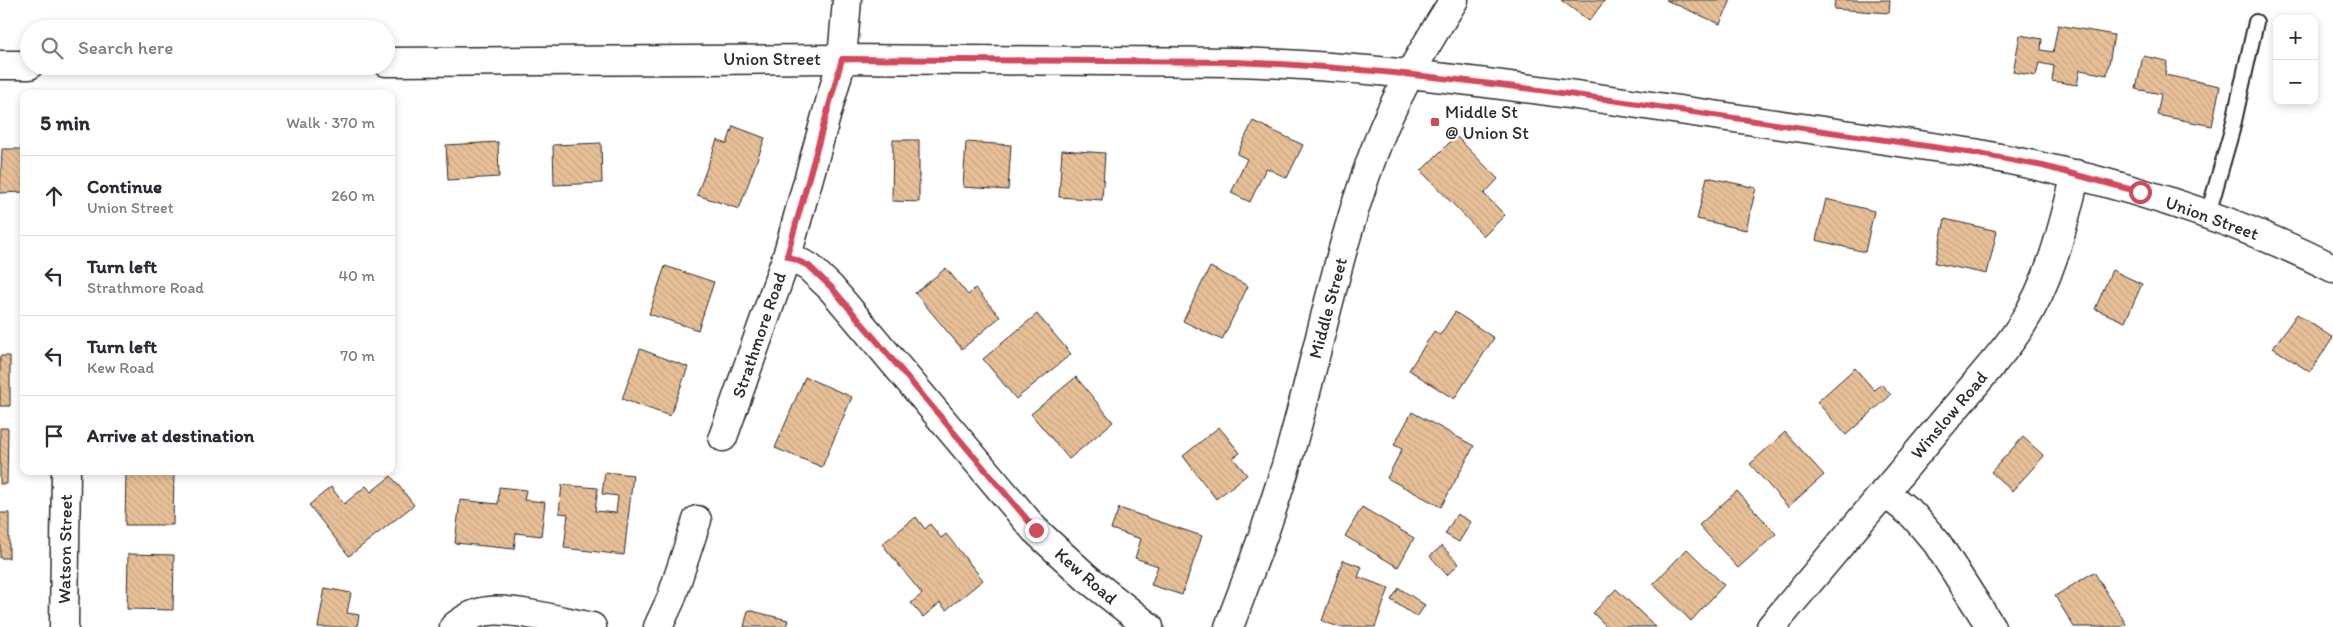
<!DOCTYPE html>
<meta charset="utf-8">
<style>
:root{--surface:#fff;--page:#f2f2f3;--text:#2b2b33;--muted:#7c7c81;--line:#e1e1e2}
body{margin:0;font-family:Itim,sans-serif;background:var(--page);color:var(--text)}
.controls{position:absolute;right:15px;top:15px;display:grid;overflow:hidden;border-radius:10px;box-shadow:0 2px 8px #0003}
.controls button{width:45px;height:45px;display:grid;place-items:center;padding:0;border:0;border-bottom:1px solid var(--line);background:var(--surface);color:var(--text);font:25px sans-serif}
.stop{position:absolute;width:15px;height:15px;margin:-11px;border:4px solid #d1495b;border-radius:50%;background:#fff}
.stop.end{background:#d1495b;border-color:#fff;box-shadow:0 1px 5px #0008}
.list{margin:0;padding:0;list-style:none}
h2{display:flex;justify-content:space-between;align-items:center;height:65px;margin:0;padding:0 20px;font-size:21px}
h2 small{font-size:16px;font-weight:400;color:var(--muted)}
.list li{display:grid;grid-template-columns:32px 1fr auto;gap:15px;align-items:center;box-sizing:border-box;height:80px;padding:0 20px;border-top:1px solid var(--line)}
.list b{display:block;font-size:19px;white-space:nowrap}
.list p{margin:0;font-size:16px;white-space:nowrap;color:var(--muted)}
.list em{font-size:16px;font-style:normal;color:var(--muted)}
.icon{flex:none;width:28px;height:28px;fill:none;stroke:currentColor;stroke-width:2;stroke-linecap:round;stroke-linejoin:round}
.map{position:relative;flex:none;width:2333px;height:627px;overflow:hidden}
.search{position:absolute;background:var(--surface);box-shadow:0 2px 8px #0003;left:20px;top:20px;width:375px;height:55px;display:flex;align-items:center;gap:12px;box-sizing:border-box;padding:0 18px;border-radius:28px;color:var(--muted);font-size:19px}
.panel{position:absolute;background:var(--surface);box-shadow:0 2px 8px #0003;left:20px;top:90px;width:375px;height:385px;border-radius:10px}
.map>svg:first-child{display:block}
</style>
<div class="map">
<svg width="2333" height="627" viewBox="0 0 2333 627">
<defs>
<pattern id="building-back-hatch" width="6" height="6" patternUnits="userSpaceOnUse" patternTransform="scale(1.25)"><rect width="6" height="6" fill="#e8c098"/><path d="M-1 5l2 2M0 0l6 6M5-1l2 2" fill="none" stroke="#c7a583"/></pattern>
</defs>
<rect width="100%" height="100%" fill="#fff"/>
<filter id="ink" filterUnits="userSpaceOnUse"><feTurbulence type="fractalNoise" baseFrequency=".02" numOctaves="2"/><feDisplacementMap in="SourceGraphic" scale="10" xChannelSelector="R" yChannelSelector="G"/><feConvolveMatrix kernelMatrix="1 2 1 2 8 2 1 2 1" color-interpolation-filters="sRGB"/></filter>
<g filter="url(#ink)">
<path fill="url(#building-back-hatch)" stroke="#2b2b2b" d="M1561,0H1605L1589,21Z
M1666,0H1731L1720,24Z
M1835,0H1890L1889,13L1834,9Z
M2058,25L2114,35L2107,75L2080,70L2077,85L2052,81L2054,66L2039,63L2036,76L2013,72L2020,35L2042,39L2041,50L2053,52Z
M2143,56L2167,61L2165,75L2220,86L2212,126L2157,115L2161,94L2136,89Z
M1253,121L1303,145L1287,178L1266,168L1250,202L1231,193L1247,159L1237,154Z
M733,126L765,138L739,209L697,195L717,140L727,144Z
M1456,136L1498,179L1484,194L1505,215L1484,236L1421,171Z
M893,140H919V202L892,201Z
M498,142L499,177L448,180L446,145Z
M966,142L1011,145L1008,190L963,187Z
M601,143L602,183L554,185L553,145Z
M2,149H24V192L0,193Z
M1062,150L1105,153L1102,200L1059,197Z
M1707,177L1756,188L1746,230L1697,219Z
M1826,199L1874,211L1865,252L1816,240Z
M1945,219L1997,231L1987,274L1935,263Z
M665,266L714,282L698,330L649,314Z
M1210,267L1248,286L1222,340L1183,321Z
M946,268L968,295L975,288L1000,317L962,349L915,293Z
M2112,270L2142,284L2125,322L2095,309Z
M1455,312L1494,338L1454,399L1409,370L1434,331L1440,335Z
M1037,314L1071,354L1016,399L983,359Z
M2297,314L2333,338L2310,372L2273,348Z
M640,349L688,367L670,416L622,399Z
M0,356H10V406H0Z
M1855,368L1874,390L1881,384L1891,395L1846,435L1817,402Z
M805,377L852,397L822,467L775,448Z
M1076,377L1113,422L1069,459L1031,414Z
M1412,412L1474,446L1441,507L1387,478L1402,449L1394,445Z
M1219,427L1240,453L1233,458L1247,475L1216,499L1183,456Z
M0,428H8L7,484H0Z
M1785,432L1824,475L1788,507L1750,464Z
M2023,437L2044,456L2012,491L1991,472Z
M126,471H174L173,525H125Z
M605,472L633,475L624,555L564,548L568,514L559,513L562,485L598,488L595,511L616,513L618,496L602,494Z
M391,476L414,505L349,556L309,505L331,487L344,504L366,486L371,492Z
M499,487L526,490L524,500L545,502L541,536L516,533L514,549L455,543L460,500L498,504Z
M1737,491L1776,534L1738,568L1699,525Z
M1362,507L1414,538L1398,567L1345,536Z
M1119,508L1202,536L1182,595L1151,585L1158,566L1135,558L1141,539L1111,529Z
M0,513H9V558H0Z
M1457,514L1471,522L1459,542L1445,534Z
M916,517L925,529L930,524L941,538L946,534L983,580L946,610L940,603L923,617L911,603L922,594L882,544Z
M1442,546L1459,564L1447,575L1430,556Z
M1687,549L1724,585L1691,621L1653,584Z
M128,554L174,555L173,610L127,609Z
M1343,560L1362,567L1358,577L1389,588L1375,627H1339L1322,621Z
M2094,572L2126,624L2121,627H2074L2055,596Z
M325,588L351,593L347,613L359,615L357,627H318Z
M1399,588L1425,605L1417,617L1391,600Z
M1616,589L1656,627H1607L1593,613Z
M748,610L788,620L786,627H744Z"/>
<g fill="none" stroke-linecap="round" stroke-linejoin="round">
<defs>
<path id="lane" d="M2208,214L2232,130L2256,22"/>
<path id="street" d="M787,256L809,267L831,288L1035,530L1087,578L1149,627
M723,437L787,256L842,59L847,0
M1884,492L1913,515L1937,543L1991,627
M64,627L66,471
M454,627C464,619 475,612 489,611C514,608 565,622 592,627
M658,627L671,599L697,520
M1771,627L1993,363C2003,351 2013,339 2021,326C2051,280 2063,226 2076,174"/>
<path id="secondary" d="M386,62L842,59L1235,62C1372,66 1509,85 1645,105C1755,121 1864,137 1974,153C2099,176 2219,211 2333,268
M0,65H29
M1229,627C1252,566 1276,504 1293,441C1322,337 1342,230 1383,129C1402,84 1428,41 1454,0"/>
</defs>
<use href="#lane" stroke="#2b2b2b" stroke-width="18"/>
<use href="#street" stroke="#2b2b2b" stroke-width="31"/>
<use href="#secondary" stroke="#2b2b2b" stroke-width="31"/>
<use href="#lane" stroke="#fff" stroke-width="14"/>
<use href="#street" stroke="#fff" stroke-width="28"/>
<use href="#secondary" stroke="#fff" stroke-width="28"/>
</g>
</g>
<g fill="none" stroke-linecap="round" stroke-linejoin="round" filter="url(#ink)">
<path stroke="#d1495b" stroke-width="6" d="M1036,530L832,288L809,266L787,256L842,59L1235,62C1372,67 1509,85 1645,105C1755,121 1865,137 1974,153L2043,166L2140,192"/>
</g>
<rect fill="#d1495b" stroke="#fff" stroke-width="2" x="1430" y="117" width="10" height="10" rx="2.5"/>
<g text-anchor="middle" stroke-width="4.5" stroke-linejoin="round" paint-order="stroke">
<g font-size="18" fill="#2b2b2b" stroke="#fff">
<text x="772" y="65">Union Street</text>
<text transform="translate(2212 218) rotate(20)" y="6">Union Street</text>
<text transform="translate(1328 308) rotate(-75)" y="6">Middle Street</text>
<text transform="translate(759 335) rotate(-71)" y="6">Strathmore Road</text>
<text transform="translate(1949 415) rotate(-50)" y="6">Winslow Road</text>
<text transform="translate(65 549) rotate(-89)" y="6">Watson Street</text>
<text transform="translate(1086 576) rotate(41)" y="6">Kew Road</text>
</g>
<g font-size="18" fill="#2b2b2b" stroke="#fff" text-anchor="start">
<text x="1445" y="118">Middle St<tspan x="1445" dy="21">@ Union St</tspan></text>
</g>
</g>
</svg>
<div class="controls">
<button>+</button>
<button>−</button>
</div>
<div class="stop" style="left:2140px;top:192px"></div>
<div class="stop end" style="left:1036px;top:530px"></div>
<div class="search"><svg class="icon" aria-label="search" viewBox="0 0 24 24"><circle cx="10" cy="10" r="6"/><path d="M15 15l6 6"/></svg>Search here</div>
<section class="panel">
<h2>5 min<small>Walk · 370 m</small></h2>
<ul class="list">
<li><svg class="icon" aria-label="ahead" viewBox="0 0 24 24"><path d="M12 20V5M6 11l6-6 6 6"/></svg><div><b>Continue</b><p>Union Street</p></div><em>260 m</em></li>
<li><svg class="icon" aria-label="left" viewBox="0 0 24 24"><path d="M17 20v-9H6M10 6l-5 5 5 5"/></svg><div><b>Turn left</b><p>Strathmore Road</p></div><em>40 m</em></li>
<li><svg class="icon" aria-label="left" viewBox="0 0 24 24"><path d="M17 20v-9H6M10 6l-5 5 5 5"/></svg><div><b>Turn left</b><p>Kew Road</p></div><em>70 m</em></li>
<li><svg class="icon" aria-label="arrive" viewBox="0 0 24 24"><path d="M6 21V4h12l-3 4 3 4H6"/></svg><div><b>Arrive at destination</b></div></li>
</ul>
</section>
</div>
